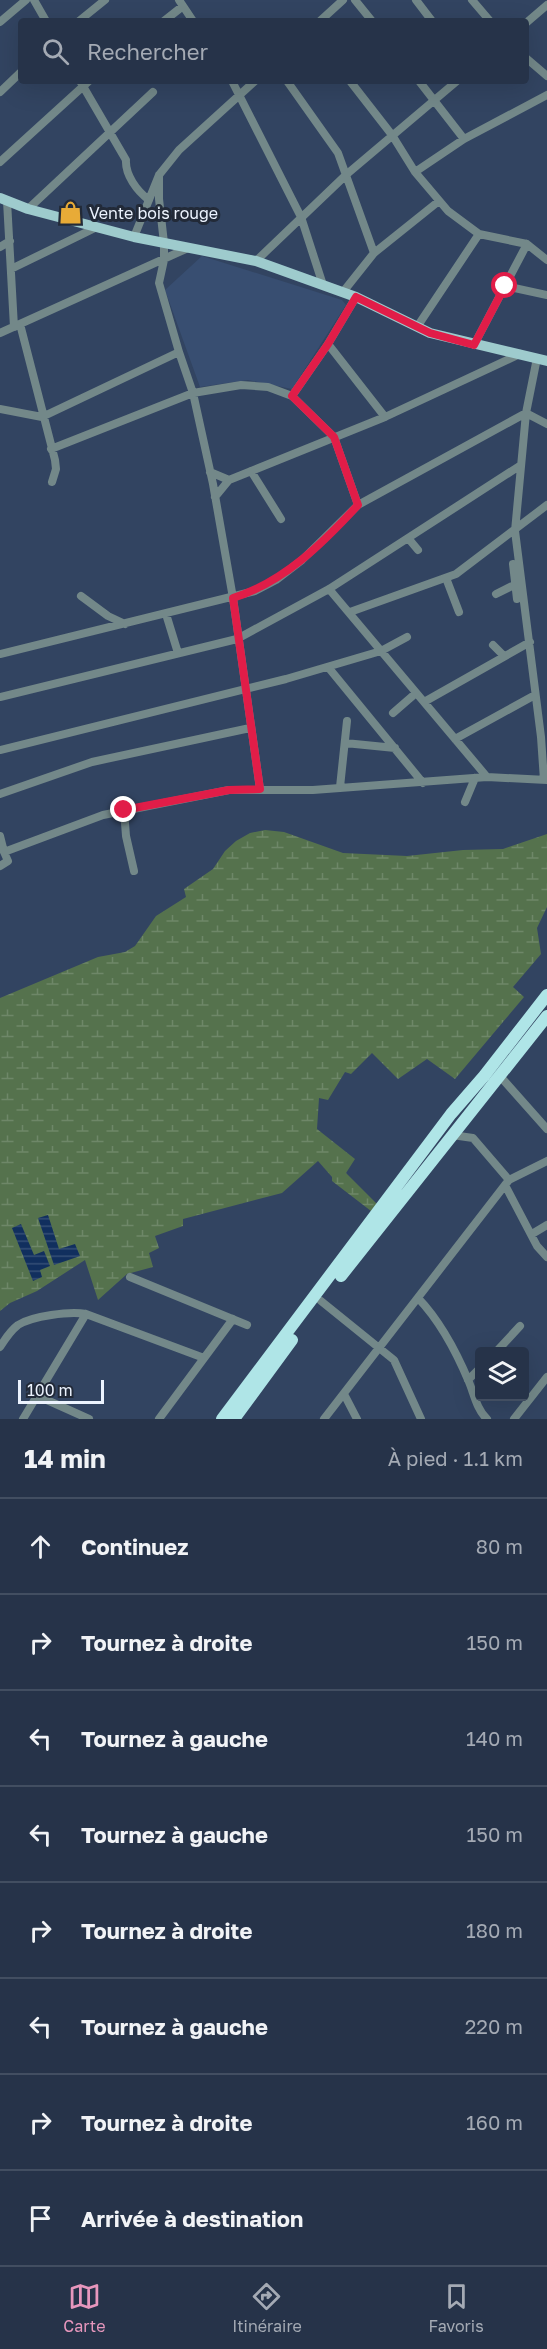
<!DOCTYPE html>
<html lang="fr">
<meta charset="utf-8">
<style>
:root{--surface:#263349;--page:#323f53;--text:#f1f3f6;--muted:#a4aab4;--line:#424e61;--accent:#e797bd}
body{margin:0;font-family:"Golos Text",sans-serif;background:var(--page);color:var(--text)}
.controls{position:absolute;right:18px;bottom:18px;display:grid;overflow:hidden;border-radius:6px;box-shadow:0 6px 24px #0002}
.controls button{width:54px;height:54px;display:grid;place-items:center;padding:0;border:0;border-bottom:2px solid var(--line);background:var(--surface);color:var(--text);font:30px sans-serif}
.scale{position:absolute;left:18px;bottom:15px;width:86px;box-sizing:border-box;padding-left:6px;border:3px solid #ecf3fe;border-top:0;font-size:16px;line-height:21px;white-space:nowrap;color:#ecf3fe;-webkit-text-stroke:4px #222a38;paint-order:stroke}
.stop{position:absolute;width:18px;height:18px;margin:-14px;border:4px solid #e11d48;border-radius:50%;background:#fff}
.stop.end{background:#e11d48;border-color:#fff;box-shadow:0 2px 6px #0008}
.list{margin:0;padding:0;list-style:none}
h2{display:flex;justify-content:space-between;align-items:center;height:78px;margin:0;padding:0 24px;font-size:26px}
h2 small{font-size:20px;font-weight:400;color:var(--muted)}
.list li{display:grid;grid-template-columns:39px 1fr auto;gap:18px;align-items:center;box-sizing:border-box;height:96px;padding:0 24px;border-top:2px solid var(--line)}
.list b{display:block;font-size:22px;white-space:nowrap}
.list em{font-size:20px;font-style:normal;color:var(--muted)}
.icon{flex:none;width:33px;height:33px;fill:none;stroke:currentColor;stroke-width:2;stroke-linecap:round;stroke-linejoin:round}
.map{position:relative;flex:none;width:547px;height:1419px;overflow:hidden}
.search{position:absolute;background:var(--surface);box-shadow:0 6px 24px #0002;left:18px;right:18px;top:18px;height:66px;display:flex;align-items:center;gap:15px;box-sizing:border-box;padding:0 21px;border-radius:6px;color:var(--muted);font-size:22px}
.sheet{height:846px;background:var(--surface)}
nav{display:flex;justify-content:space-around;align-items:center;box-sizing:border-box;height:84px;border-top:2px solid var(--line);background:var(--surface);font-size:16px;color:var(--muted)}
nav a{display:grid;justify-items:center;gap:3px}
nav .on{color:var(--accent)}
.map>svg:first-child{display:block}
</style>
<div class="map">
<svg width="547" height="1419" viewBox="0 0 547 1419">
<defs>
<pattern id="wetland-marsh" width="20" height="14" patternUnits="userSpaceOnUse" patternTransform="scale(1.5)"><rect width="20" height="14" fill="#55724d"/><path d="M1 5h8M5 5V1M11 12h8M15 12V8" fill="none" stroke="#6e8768"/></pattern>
<pattern id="water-rules" width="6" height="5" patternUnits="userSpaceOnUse" patternTransform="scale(1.5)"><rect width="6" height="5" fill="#112f5e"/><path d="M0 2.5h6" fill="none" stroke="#344e76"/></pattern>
</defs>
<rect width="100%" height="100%" fill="#324461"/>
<path fill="#384e71" d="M202,256L342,300L346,305L292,389L248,380L200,387L165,290Z"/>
<path fill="url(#wetland-marsh)" d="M265,830L284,832L343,853L407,856L463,850L503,849L547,834V907L537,928L541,954L513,987L524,997L455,1079L427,1059L398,1079L372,1053L351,1074L345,1072L328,1100L319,1098L317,1129L355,1159L346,1173L377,1204L371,1211L332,1181V1177L318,1161L282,1193L183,1219V1226L155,1236L159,1248L149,1253L153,1267L127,1274L98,1300L85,1260L37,1291L10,1303L0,1311V998L98,957L125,952L135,946L156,916L186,897L184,889L213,869L225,851L236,841L250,833Z"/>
<path fill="url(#water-rules)" d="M48,1215L59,1249L75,1244L80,1256L54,1265L38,1218Z
M21,1224L34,1255L44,1251L50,1266L40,1270L42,1277L33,1281L12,1228Z"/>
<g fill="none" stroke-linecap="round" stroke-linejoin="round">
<path stroke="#738889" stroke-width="8" d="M34,0L46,21
M179,0L193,21
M355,0L372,21
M416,0L432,21
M472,0L490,21
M79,21L105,0
M164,21L183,6
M320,21L343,0
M0,22L26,0
M526,23L547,5
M526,58L547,76
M80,81L126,160C125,175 137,191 149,200
M232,81L301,217L323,285
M287,81L338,153L374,253
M350,81L392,135L415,172L448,211L479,234L527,244L547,260
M419,81L464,139
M0,92L21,72
M0,162L89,81
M415,172L464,139L547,95
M159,175V199L164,243V260L159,283L179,352L193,393L213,484L233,598L260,789
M7,201L14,327
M28,209L153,92
M134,237L159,175L179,150L255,81
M0,247L10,241
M256,261L347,174L457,81
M11,269L97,227
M505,286L547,295
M343,292L374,253L439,201
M20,324L55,460L56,469L52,482
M417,327L479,234
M0,333L188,248
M328,344L385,417
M474,345L527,244
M537,358L526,413L515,531L541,737L544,780
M292,396L328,344L356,297
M0,409L42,417L179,352
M51,449L193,393L241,385L268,387L292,396L334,437L358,505
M251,471L281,519
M210,472L229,480
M215,497L229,480L385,417L520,354
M408,538L418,550
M513,564L517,599
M446,578L459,612
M329,589L487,777
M496,594L518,583
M81,596L108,616L125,624
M350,612L456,574L547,505
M166,614L178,653
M493,645L504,656
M0,654L255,591L276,580L302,560L358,505L526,413L547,424
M328,667L423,783
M0,697L237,639L329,589L521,465
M424,702L530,642
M393,713L416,693
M455,739L535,695
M345,743L395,748
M0,750L286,679L381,651L407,637
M340,787L347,721
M0,794L92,762L250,728
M465,802L475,778
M124,810L126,836L134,871
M0,836L4,852
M0,866L8,861L4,852L103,815L229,790H313L487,777L547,780
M499,1075L547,1129
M452,1135L473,1138L509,1180
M505,1185L537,1246L547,1257
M532,1234L547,1225
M130,1277L247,1325
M418,1298C441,1322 456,1351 469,1382C474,1394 477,1410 487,1419
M321,1301L394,1360L421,1419
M0,1347C5,1339 10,1331 18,1325C32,1316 70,1311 86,1314L204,1358
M496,1352L520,1326
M468,1380L480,1368
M344,1394L357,1419
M38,1396L89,1419
M23,1419L86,1314
M159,1419L233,1319
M324,1419L505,1185L509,1180L547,1161
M514,1419L547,1377"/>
<path stroke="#9ecbcd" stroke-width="10" d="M0,198L28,209L134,237L256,261L356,297L430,333L547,361"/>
<path stroke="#afe5e7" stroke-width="12" d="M341,1276L547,1016
M222,1419L451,1114L484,1076L547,995
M234,1419L292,1340"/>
</g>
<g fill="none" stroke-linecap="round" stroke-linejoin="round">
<path stroke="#e11d48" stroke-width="8" d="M124,810L229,790L260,789L233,598C284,582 322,544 358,505L334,437L292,396L328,344L356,297L430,333L474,345L505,286"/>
</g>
<defs>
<symbol id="shop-bare" viewBox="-9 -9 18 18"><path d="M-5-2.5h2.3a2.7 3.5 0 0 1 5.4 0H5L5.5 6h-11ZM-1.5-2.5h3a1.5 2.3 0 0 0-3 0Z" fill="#e8ab37" stroke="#222a38" stroke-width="2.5" paint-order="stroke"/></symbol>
</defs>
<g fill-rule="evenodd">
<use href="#shop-bare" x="54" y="196" width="33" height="33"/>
</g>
<g text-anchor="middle" stroke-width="6" stroke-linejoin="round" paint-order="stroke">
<g font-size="16" fill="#ecf3fe" stroke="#222a38" text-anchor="start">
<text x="89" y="219">Vente bois rouge</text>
</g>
</g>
</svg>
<div class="controls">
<button><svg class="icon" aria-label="layers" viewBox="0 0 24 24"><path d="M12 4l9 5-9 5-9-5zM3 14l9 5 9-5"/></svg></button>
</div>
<div class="scale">100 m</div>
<div class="stop" style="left:505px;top:286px"></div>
<div class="stop end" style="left:124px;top:810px"></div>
<div class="search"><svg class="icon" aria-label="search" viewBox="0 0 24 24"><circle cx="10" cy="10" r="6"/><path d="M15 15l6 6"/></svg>Rechercher</div>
</div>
<section class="sheet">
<h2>14 min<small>À pied · 1.1 km</small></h2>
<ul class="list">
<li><svg class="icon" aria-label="ahead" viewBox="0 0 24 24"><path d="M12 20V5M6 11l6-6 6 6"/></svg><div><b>Continuez</b></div><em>80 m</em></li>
<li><svg class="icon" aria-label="right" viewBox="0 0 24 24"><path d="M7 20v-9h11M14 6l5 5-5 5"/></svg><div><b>Tournez à droite</b></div><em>150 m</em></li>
<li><svg class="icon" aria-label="left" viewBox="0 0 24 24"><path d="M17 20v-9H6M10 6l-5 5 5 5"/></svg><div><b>Tournez à gauche</b></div><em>140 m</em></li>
<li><svg class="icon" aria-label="left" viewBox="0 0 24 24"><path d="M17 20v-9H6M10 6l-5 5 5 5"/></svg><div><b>Tournez à gauche</b></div><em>150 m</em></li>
<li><svg class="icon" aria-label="right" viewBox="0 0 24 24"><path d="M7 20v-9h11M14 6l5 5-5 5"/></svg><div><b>Tournez à droite</b></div><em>180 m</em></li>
<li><svg class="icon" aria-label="left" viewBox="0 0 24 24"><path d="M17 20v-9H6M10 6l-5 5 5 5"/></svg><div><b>Tournez à gauche</b></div><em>220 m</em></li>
<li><svg class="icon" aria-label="right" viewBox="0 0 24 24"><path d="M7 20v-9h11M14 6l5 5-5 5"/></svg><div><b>Tournez à droite</b></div><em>160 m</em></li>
<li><svg class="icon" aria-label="arrive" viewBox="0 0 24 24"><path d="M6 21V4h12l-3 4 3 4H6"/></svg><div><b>Arrivée à destination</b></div></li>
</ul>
</section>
<nav>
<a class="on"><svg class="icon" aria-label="map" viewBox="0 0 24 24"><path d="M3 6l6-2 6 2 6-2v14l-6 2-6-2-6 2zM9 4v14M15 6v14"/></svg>Carte</a>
<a><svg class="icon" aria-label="directions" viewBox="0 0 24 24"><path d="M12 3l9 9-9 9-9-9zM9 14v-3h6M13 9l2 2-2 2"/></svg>Itinéraire</a>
<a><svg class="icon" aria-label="saved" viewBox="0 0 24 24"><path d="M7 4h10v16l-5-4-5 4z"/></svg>Favoris</a>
</nav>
